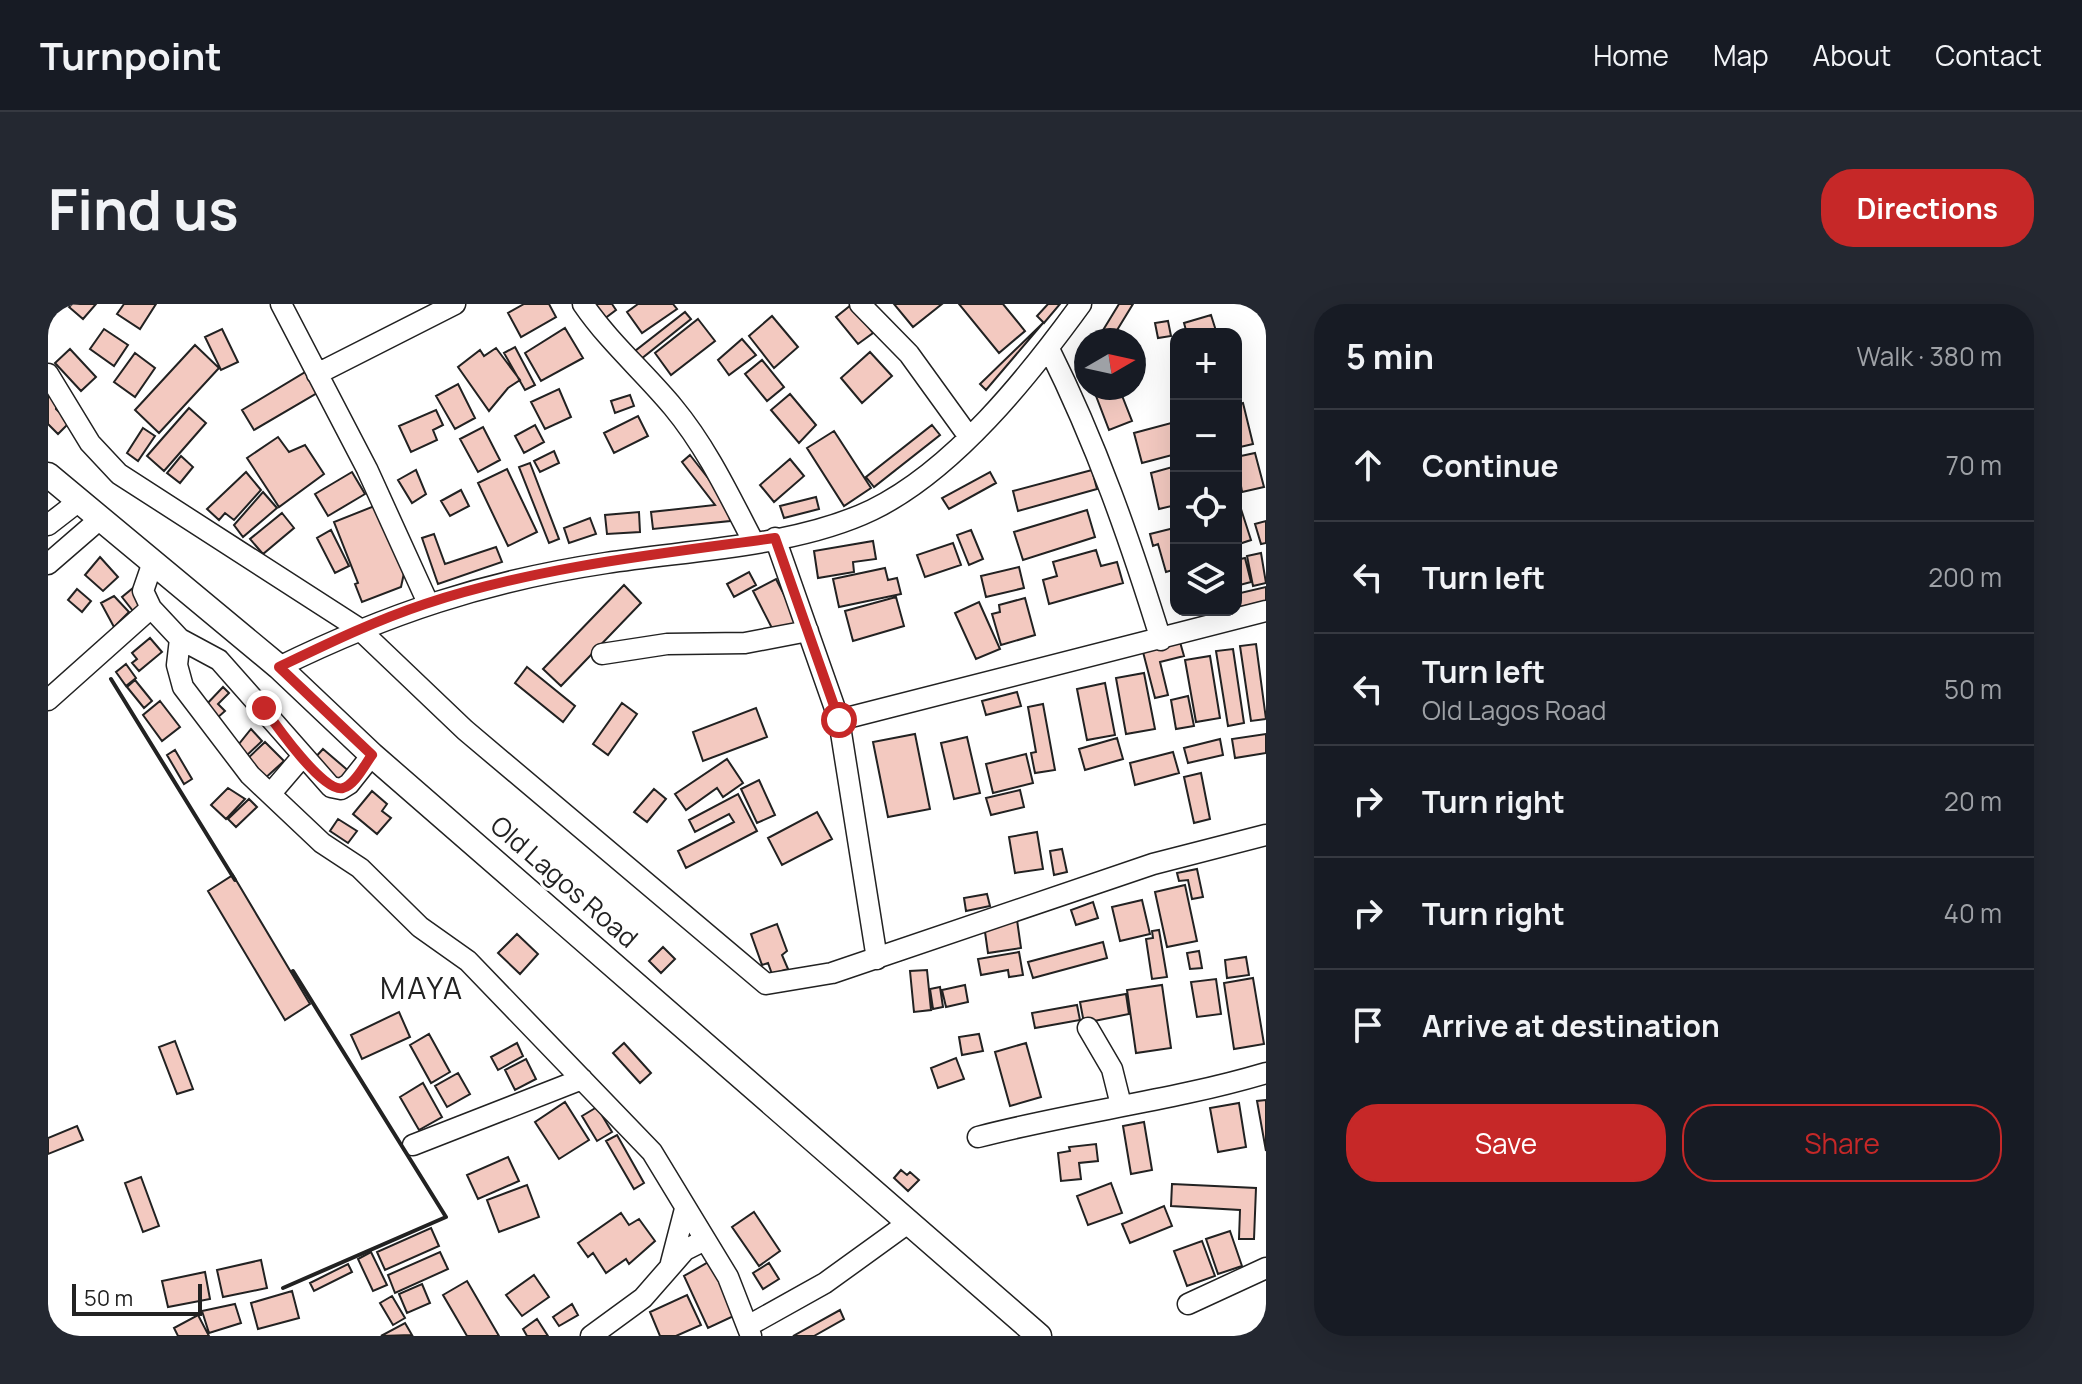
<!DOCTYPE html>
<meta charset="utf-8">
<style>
:root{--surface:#171b24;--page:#242831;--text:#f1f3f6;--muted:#9ea1a6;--line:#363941;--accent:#c62828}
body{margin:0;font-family:Manrope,sans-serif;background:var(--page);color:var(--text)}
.controls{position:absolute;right:24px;top:24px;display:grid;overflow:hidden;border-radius:16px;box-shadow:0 8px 32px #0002}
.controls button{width:72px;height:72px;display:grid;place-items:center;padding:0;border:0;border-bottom:2px solid var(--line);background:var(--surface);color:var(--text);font:40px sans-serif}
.compass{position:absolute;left:1026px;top:24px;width:72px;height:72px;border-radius:50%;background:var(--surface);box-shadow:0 8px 32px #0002;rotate:81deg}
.scale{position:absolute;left:24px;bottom:20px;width:130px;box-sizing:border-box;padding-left:8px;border:4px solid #222;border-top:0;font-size:22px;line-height:28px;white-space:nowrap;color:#222;-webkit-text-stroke:6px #fff;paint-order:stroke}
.stop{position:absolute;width:24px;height:24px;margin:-18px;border:6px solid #c62828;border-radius:50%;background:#fff}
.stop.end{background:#c62828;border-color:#fff;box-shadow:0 2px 8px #0008}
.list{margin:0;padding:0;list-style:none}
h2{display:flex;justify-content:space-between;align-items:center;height:104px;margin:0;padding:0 32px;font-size:34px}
h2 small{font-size:26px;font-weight:400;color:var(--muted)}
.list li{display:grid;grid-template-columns:52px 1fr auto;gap:24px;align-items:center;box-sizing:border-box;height:112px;padding:0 32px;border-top:2px solid var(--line)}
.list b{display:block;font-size:30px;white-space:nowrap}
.list p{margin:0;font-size:26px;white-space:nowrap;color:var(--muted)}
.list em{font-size:26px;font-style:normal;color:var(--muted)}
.actions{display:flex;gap:16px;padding:24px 32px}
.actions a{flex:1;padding:18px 0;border:2px solid var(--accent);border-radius:32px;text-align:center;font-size:28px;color:var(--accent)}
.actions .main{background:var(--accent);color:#fff}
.icon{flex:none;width:44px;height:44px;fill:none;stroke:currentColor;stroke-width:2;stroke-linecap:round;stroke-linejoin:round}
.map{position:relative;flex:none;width:1218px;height:1032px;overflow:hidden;border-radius:32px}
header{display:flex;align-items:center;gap:48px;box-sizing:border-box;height:112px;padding:0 40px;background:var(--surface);border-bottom:2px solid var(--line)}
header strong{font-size:38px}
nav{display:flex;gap:44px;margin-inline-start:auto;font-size:28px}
.intro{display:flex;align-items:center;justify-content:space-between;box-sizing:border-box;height:192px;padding:0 48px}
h1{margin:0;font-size:56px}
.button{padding:20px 36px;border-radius:32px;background:var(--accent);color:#fff;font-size:28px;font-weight:700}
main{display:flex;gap:48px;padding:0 48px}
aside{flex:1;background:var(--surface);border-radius:32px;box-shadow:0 8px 32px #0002}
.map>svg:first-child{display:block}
</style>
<header>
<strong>Turnpoint</strong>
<nav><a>Home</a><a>Map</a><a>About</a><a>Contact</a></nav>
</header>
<div class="intro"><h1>Find us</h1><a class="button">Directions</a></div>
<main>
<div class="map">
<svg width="1218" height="1032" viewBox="0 0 1218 1032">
<rect width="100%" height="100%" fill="#fff"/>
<path fill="#f3c9c0" stroke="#222" stroke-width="2" d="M24,0H48L35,15L21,3Z
M76,0H108L92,25L69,10Z
M476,0H501L508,13L473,33L460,9Z
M545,0H564L568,6L556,15Z
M590,0H625L629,5L594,29L579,8Z
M846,0H894L865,23Z
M911,0H955L977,27L951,49Z
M1000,0H1012L996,19L989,12Z
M1071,0H1085L1063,36H1049Z
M803,1L825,29L810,40L788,13Z
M637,8L643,15L593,55L587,47Z
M1163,11L1169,30H1139L1136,19Z
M724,12L750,43L726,64L701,32Z
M650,15L667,37L623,71L607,49Z
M1120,17L1123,32L1110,34L1107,19Z
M995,19L938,86L932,80Z
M517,24L535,54L493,77L477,49Z
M56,25L80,41L66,62L42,45Z
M174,25L190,58L173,66L157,33Z
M694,35L708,51L681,71L670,56Z
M147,41L171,64L111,129L87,106Z
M467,43L487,81L477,86L456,49Z
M448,44L472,76L460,84L441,107L410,63L432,46L436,52Z
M22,45L48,73L33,87L7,59Z
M822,48L844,72L814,99L793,74Z
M87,49L107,64L87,93L66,78Z
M714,56L736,83L719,97L697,70Z
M259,67L269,89L206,126L194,106Z
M410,80L427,114L407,125L388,92Z
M1045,84H1071L1084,117L1061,126Z
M511,85L523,113L497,125L483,98Z
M0,88L8,96V105L22,118L10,130L0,120Z
M742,90L768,121L751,139L723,106Z
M582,91L586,102L567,109L563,97Z
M1195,99L1205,140L1188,144V101Z
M141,104L158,119L116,167L99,152Z
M388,106L395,121L385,126L389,136L363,148L351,122Z
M590,112L600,132L566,149L556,129Z
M1127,118L1128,150L1094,159L1086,129Z
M487,121L496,138L476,149L467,132Z
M884,121L892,131L826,183L818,173Z
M435,123L452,156L430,168L412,135Z
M95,124L107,132L90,157L79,149Z
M786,127L823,184L796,202L759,144Z
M230,133L241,148L257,141L276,170L231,203L199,154Z
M506,147L511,159L492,168L486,157Z
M1207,149L1216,183L1194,188L1188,153Z
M642,151L681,201L682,217L605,225L603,208L667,201L634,158Z
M133,152L145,163L132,179L119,169Z
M742,155L756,172L726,198L712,181Z
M482,159L511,235L501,239L471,163Z
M1128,162V201L1111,205L1103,169Z
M459,165L489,228L460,242L430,179Z
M368,166L378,190L364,199L350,176Z
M1044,166L1049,185L970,207L965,187Z
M198,168L213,186L186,216L177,209L171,216L159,205Z
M304,168L317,190L280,212L267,190Z
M942,168L948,179L901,205L894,194Z
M413,186L421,202L402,212L393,197Z
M215,188L229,204L195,233L186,221Z
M768,193L771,205L736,214L732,202Z
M329,201L356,269L353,283L314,298L307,280L310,279L286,218Z
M1193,205L1203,236L1188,241V206Z
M1039,206L1047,233L975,256L966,228Z
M591,208L592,228L559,230L557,211Z
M234,209L246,224L215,250L202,235Z
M542,214L548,230L521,239L516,224Z
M1218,217V239L1213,240L1207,220Z
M1126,224L1128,265L1118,268L1110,240L1105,242L1102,230Z
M283,226L301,262L287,269L269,234Z
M923,226L935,255L921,261L909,231Z
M386,230L397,260L448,243L454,258L390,280L374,234Z
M825,237L828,255L805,258L806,268L770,274L766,247Z
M905,239L913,261L877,273L869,251Z
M1048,246L1053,262L1069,258L1075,279L1001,300L995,276L1009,272L1005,258Z
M1213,249L1218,279L1205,282L1199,252Z
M52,253L70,273L55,287L37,271Z
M1197,254L1203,278L1188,282V256Z
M971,263L976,284L938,293L933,272Z
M837,264L840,276L849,274L853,290L791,303L785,275Z
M701,268L708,281L686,293L679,280Z
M728,275L750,318L727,330L705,287Z
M576,281L593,299L513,382L495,365Z
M1218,283V297L1188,304V290Z
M85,284L96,298L85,307L74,293Z
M29,285L43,297L34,308L20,296Z
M66,292L81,308L66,323L53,299Z
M848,293L856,322L805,337L797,307Z
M977,294L987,331L953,341L944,310L952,308L951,301Z
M931,298L952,345L928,355L907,309Z
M102,334L114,348L91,367L84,359L89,355L84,349Z
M1132,338L1136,352L1112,358L1120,391L1107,394L1095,348Z
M1208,340L1218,415L1203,417L1192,342Z
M1185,345L1196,419L1180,422L1168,347Z
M1162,352L1172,414L1148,418L1137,356Z
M78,360L88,374L78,382L68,368Z
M479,363L527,402L515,418L467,379Z
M1096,369L1107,425L1078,430L1068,374Z
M87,376L104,397L96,404L79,383Z
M1057,379L1067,431L1039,436L1029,385Z
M175,383L181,389L170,400L177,407L168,415L156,403Z
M969,388L973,402L938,411L934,397Z
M1140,392L1146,422L1128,425L1123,396Z
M112,397L132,423L114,437L95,411Z
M574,399L589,410L560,451L545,440Z
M995,400L1007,466L987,469L983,449L988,448L980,403Z
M708,404L719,433L655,457L645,428Z
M203,425L214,437L196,454L187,445Z
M867,430L882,505L840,513L825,438Z
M1218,430V449L1187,454L1184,435Z
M919,433L932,489L906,495L893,439Z
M1069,434L1075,455L1037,466L1031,445Z
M1172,435L1175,451L1140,459L1136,444Z
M217,438L236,457L214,477L198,456Z
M275,445L303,469L292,481L264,457Z
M127,446L144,475L136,480L119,451Z
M1125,448L1131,469L1087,481L1082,459Z
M978,450L985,479L945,489L938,460Z
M679,455L695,479L675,493L669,484L638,506L627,490Z
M1153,469L1162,515L1146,519L1136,473Z
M711,476L727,511L709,519L693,485Z
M180,484L197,495L178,515L163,501Z
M606,485L618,495L599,518L586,508Z
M972,486L976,503L943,511L938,494Z
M324,487L339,500L334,507L343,514L329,530L305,510Z
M690,490L709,527L638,564L630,547L686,518L681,510L647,528L641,516Z
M201,495L209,503L188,523L180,515Z
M769,508L784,535L734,561L720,534Z
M290,515L309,527L300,539L282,527Z
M989,528L995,565L967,569L961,533Z
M1014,545L1019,568L1006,571L1002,547Z
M1149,565L1155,593L1144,595L1140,576L1131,577L1129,569Z
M185,571L262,700L237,716L160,587Z
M1137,581L1149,637L1119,643L1107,588Z
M939,590L942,602L918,607L916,594Z
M1094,596L1102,630L1072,637L1064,603Z
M1045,598L1050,614L1028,621L1023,606Z
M969,616L973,644L940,649L936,621Z
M729,620L739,647L734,651L740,665L724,670L720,659L714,661L703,630Z
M1111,626L1119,673L1104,675L1098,635L1105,634L1104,627Z
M469,630L490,650L472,670L450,649Z
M1055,638L1059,654L985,674L980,658Z
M615,643L627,655L613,669L601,657Z
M1151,647L1154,664L1142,665L1139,649Z
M971,648L975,671L961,673L960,666L933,671L930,655Z
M1198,653L1201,671L1179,674L1177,656Z
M879,666L883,706L866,708L862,667Z
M1205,674L1216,740L1186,745L1176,679Z
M1168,675L1173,710L1149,713L1143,678Z
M917,681L920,698L898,703L894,686Z
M1114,681L1123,744L1088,749L1079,686Z
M892,683L895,703L885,705L882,685Z
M1078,690L1081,710L1036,719L1032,698Z
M1029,701L1032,716L987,724L984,709Z
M351,708L362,733L314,755L303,731Z
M381,730L402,768L383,779L362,741Z
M931,730L935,747L914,751L911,733Z
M127,737L145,785L129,790L111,743Z
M469,739L475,752L450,766L443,753Z
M576,739L603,769L592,779L565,749Z
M978,739L993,793L962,802L947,748Z
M908,754L916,775L890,784L883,764Z
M478,755L488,775L467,786L457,766Z
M410,769L422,790L399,803L387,782Z
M375,779L394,813L371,826L352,793Z
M1218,796V847L1209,797Z
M517,798L541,836L511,855L487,818Z
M1191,799L1198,843L1170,848L1162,804Z
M549,803L564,828L549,837L534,812Z
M1096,818L1104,866L1083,870L1075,822Z
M29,822L35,836L0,850V834Z
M569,831L596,879L586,885L558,837Z
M1048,840L1050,857L1031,859L1033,875L1013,877L1010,849L1022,847L1021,843Z
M460,853L471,877L430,895L419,871Z
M853,866L859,871L862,868L871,876L860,887L846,874Z
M93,873L111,922L95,928L77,879Z
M1063,879L1074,909L1040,921L1029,892Z
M1124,880L1208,884L1206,935H1191L1192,906L1123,902Z
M479,881L491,913L451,928L439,896Z
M1116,902L1124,922L1082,939L1074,920Z
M706,908L732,947L711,962L684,923Z
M573,909L581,921L591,915L607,937L581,960L578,955L558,969L545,949L540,953L530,939Z
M383,924L391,942L337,966L329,948Z
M1182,927L1194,962L1170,970L1158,935Z
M1154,937L1167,972L1139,982L1126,947Z
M323,948L339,981L325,987L310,955Z
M392,948L400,965L347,989L340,971Z
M213,956L219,984L175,993L169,966Z
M664,956L690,1010L660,1024L636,972Z
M721,959L731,975L715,985L705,969Z
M300,960L304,968L266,987L262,979Z
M157,968L162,995L120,1003L114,977Z
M486,971L501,993L474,1012L458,991Z
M419,977L451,1032H419L395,991Z
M374,980L382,999L359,1009L351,990Z
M244,987L251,1014L210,1025L203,999Z
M639,991L653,1021L628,1032H612L602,1008Z
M344,992L357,1014L345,1021L332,999Z
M187,1000L193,1019L161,1029L154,1007Z
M524,1000L530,1011L511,1022L505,1013Z
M792,1006L796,1015L766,1032H745Z
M150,1011L161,1032H130L126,1024Z
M489,1015L500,1032H479L475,1025Z
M357,1019L364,1031L333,1032Z"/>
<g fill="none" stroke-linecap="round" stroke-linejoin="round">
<defs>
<path id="minor" d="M233,0L319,165L380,299
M535,0C561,38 596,68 625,103C659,144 681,191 705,237
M812,0L861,50L921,133
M1001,45C1048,139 1082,236 1113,336
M0,70L42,139L71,170L310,324L417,426L718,680L784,669L1105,560L1218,531
M269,70L407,0
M0,221L31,197
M727,234L791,416L829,655
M105,258L95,287L103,304L132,335L171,356L283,483L293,485L301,480L324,451
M0,260L52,215
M132,335L129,361L135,383L202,471L274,539L312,564L372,623L420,657L604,848L680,973L703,1032
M554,350L619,340L697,339L760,327
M231,363C339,310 438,277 558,259C641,246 747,243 824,206C906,166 980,73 1033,0
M0,396L103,304
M791,416L1218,307
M224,488L254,453
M1040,724L1064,765L1073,801
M930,833C1025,808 1124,797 1218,769
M365,841L534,775
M623,959L637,905
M1140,1000L1218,964
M700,1022L777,979L860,919
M543,1032L595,994L637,946L657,936"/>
<path id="major" d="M0,171L231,363L324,451L991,1032"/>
</defs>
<use href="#minor" stroke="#222" stroke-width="23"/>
<use href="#major" stroke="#222" stroke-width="27"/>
<use href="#minor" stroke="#fff" stroke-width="20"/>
<use href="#major" stroke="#fff" stroke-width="24"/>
<path stroke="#222" stroke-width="4" d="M63,375L187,576
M235,984L398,913L245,667"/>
</g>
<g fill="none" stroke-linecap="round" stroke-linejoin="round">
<path stroke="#c62828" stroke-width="10" d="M216,404C227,420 276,490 295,484C307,481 317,460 324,451L231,363C279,340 326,317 377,300C489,263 610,250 727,234L791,416"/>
</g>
<g text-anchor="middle" stroke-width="6" stroke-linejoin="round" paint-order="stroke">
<g font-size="26" fill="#222" stroke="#fff">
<text transform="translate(516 578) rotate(41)" y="9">Old Lagos Road</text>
</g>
<g font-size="30" letter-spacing="2" fill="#222" stroke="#fff">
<text x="374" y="695">MAYA</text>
</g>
</g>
</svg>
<div class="controls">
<button>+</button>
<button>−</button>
<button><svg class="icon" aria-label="locate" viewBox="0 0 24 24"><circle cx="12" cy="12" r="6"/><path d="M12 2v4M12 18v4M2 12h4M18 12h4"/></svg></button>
<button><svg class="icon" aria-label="layers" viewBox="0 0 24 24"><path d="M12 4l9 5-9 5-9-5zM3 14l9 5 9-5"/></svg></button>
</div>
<svg class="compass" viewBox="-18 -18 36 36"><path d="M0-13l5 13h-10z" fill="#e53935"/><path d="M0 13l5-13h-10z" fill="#9ea1a6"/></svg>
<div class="scale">50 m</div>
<div class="stop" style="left:791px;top:416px"></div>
<div class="stop end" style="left:216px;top:404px"></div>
</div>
<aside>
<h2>5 min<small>Walk · 380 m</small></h2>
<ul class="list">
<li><svg class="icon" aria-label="ahead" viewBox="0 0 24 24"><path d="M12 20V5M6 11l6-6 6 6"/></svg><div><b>Continue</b></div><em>70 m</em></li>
<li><svg class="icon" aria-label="left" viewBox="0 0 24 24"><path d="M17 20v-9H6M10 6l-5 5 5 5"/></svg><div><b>Turn left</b></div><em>200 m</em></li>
<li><svg class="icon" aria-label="left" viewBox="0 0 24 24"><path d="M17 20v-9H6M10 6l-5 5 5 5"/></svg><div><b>Turn left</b><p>Old Lagos Road</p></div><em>50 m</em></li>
<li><svg class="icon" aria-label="right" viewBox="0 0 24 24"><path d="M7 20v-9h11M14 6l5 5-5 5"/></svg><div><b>Turn right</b></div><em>20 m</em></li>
<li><svg class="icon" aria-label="right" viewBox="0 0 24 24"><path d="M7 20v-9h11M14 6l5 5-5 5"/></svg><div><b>Turn right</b></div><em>40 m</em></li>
<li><svg class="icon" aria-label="arrive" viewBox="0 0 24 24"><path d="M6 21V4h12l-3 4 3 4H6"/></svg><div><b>Arrive at destination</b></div></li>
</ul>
<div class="actions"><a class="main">Save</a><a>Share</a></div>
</aside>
</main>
